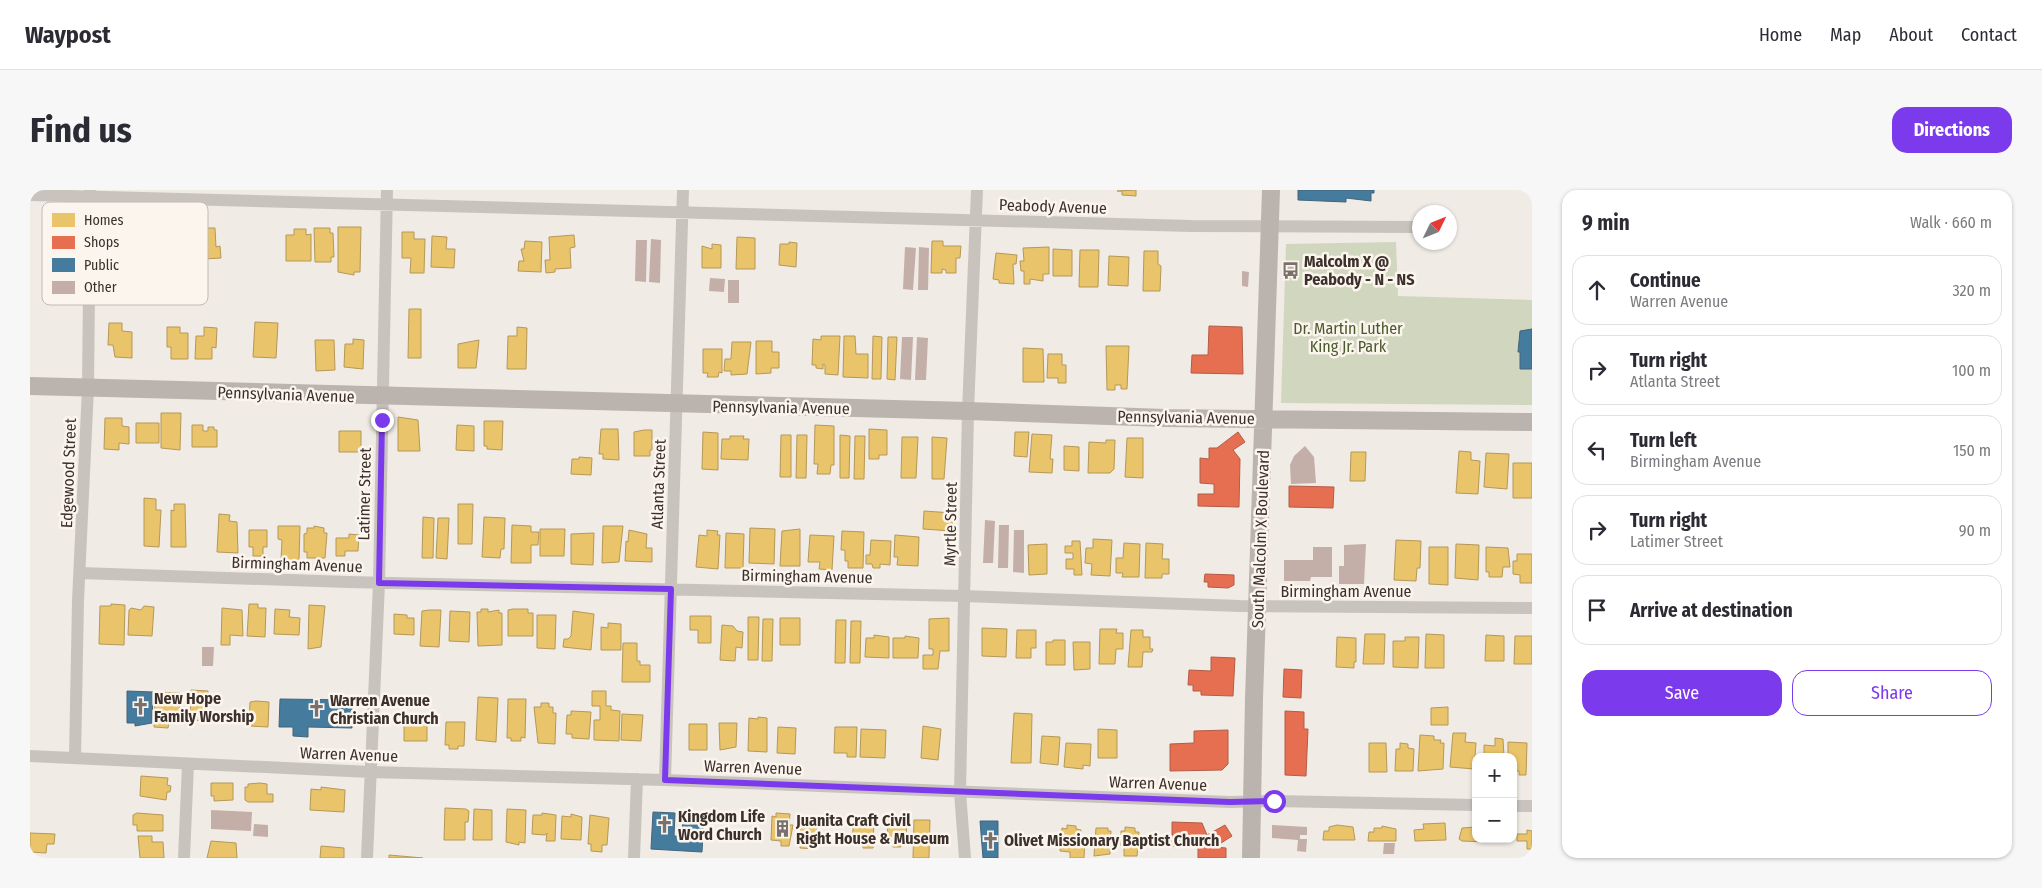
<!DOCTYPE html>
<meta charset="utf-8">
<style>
:root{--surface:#fff;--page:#f7f7f7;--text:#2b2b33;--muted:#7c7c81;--line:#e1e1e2;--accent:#7c3aed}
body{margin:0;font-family:"Fira Sans Condensed",sans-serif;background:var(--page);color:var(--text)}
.controls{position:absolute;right:15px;bottom:15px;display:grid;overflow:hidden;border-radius:10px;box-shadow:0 1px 4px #0004}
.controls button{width:45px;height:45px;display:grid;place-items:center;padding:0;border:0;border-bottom:1px solid var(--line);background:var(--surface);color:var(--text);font:25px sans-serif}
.compass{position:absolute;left:1382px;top:15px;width:45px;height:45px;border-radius:50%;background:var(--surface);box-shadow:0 1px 4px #0004;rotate:47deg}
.stop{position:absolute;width:15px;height:15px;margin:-11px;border:4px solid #7c3aed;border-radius:50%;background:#fff}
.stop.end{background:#7c3aed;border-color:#fff;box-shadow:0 1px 5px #0008}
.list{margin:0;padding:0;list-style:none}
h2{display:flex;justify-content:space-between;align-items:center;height:65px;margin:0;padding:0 20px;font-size:21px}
h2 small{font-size:16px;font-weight:400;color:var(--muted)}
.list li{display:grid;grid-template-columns:32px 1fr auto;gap:15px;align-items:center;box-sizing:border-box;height:70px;margin:0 10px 10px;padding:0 10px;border:1px solid var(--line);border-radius:15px}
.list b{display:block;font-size:19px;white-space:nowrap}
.list p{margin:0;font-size:16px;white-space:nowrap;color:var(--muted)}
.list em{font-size:16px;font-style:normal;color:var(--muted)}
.actions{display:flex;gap:10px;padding:15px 20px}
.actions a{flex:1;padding:11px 0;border:1px solid var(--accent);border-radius:15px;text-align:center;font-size:18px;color:var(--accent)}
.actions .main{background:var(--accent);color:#fff}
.icon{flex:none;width:28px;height:28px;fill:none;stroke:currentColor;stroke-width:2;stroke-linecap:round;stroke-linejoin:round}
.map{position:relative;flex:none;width:1502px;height:668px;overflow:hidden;border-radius:15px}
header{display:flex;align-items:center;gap:30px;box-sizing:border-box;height:70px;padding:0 25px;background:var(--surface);border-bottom:1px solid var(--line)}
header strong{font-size:24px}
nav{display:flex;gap:28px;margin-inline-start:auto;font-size:18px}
.intro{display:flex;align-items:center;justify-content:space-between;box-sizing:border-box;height:120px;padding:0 30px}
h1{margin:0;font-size:35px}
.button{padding:12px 22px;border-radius:15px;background:var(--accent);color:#fff;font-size:18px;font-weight:700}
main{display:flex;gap:30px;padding:0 30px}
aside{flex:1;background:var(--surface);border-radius:15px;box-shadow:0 1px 4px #0004}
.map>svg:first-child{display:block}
</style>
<header>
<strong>Waypost</strong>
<nav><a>Home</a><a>Map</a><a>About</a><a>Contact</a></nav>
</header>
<div class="intro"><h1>Find us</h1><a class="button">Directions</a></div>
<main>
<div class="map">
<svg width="1502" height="668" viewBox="0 0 1502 668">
<rect width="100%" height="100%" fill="#f0ebe5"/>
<path fill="#d1d6bf" d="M1366,52L1368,106L1502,110V215L1251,213L1256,54Z"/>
<path fill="#e9c46a" stroke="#b59857" d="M1106,0V6L1092,5V1H1087Z
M308,37H331L330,82H324V85L308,82Z
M165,38H185L186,57L190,56L191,68L174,69V73H166Z
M284,38H300V43H303L304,67H301V72H285Z
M264,39H276V45L281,44V71H256V45H264Z
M372,42H384V49H395L394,83H380L381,68H372Z
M544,45L545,57L540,58L541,78L525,79V82L516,83L515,70H520L519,47Z
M402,46L417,47L416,59H425L424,78L401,77Z
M707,47L725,48V79H706Z
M495,51L512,52L511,82L488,81L489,71H494L491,59H494Z
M902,51H913V56H931L930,68H926V83H916V80L912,79V83H901Z
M759,52L767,53L766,77L749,75L750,54H759Z
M682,54L691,55V78H672V56L682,59Z
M1019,57V84H1013V91L1000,89V94H994V81H991L990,71H994L993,58Z
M1023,59L1042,60V86H1023Z
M1050,60H1069L1068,97H1049Z
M1114,61H1128V74L1131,76L1130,101H1113Z
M966,63L987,65L986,74H983L984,94L969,93V90L963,89Z
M1079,66L1099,67L1098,96L1078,95Z
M379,119H391V168H378Z
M225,132L248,133L246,168L223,167Z
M79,133H92V141L102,142V168L85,167L83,155H78Z
M137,137H150V143H158V169H141V157H137Z
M174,137L187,138L186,158L182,157V169H165L166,146H174Z
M487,137L497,138L496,179H477L478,146H487Z
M791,146H810L808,185L795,184V175L793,174V179L786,178V175H782L783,149L791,150Z
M814,146H825L826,164H838V188L813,187Z
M843,146L852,147L851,189H842Z
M858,147H867L865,190L857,189Z
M323,149L334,150L333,179L314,177L315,154H323Z
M285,150H304L305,180L286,181Z
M449,150L446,178H428V154Z
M726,151H742V162H749V178H741V183L726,184Z
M702,152H721L717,184L701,185V181H694L695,169H701Z
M1076,156H1099L1097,199H1091V195H1085V200H1077Z
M993,158L1013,159L1014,192H993Z
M673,159H692V183L689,182L688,187H677L678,183H673Z
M1018,164H1032V175H1036V193H1028V188H1017Z
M131,223H151L150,260L131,258Z
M368,227L388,230L390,261H368Z
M75,228H92V236L99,237V254L89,253V260L74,259Z
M454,231H473L472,260L457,259V256H454Z
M106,233H129V253H106Z
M162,235H173V241H178V237H184V240H187V257H162Z
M427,235L444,236V261L426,260Z
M785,235L804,236V275H801L800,284H787L788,274H784Z
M571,239H588L589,270L573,269V264H569Z
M839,239L857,240V265H849V269H839Z
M614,240H622V260H620V266H604V242Z
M309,241H331V262H309Z
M673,242L688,243V280L672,279Z
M985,242H999L997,267L984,266Z
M1002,244L1022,245L1020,269H1023L1022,283L999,282Z
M751,245H761V287H750Z
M767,245H777L776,288H766Z
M810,245L820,246L819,288H810Z
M700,246H714L713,249H719L718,270L691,269L692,249H700Z
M825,246H835L834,289H824Z
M872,247H888L886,288H871Z
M902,247L917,248L914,289H902Z
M1097,248H1113V288L1095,287Z
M1076,250H1085L1084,279L1080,283H1058L1059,252L1076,253Z
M1034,256L1049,257V281L1034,280Z
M1429,261L1441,262V270L1450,271L1448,304L1426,303Z
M1321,262H1336L1335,291H1320Z
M1456,263L1479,264L1477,299L1454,297Z
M549,267L562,268L561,285L541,284L542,269H549Z
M1483,273H1502V308H1483Z
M114,308L126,309V320H131L129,357L114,356Z
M144,314H155L156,357H141V320L144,321Z
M428,314H443L442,354H428Z
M894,321L923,323L922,341L893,339Z
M189,324L200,325L199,331L207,332L208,363L187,362Z
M393,327L404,328L403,368H392Z
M454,327L475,328L474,359H471L470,368L452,367Z
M408,328H419L417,369L406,368Z
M482,335L501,336V342H509L508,355H501V373H481Z
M248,336H270L269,370H251L252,350L248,349Z
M284,336L294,338V343H297L295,368H277V362H274V344L277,343V338H284Z
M573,336H593L589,372L572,373Z
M720,338L745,339L744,374L719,373Z
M510,339H535L534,366H510Z
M770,339V376H750L752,341Z
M219,340H237V357H233V366H223V357H219Z
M599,340L617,344L616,358H622V372L595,371L596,351L598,352Z
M677,340L688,341L687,345H690L688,379L666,377L669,345L677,346Z
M812,341L834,342L833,378H818V371H815V360H811Z
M564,343L563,375L541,374V344Z
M696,343L714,344L713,378H695Z
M319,344L329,345L328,361H315V366H306V348H319Z
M780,345L804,346L802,380L789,379L790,372H778Z
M865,345L889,347L888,376L867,375L868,367H864Z
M1063,349L1082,350L1080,386L1061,385L1062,374L1055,373L1056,358H1063Z
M841,350L861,351L860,375L850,374V378H843L842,374H836V365H840Z
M1366,350L1391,351L1390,378H1387L1386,391L1364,390Z
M1042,351H1050L1052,385H1044V379H1036V369H1043V363H1035V356H1042Z
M1094,353L1110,354L1109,387H1092L1093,383H1086V368H1093Z
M1116,353L1133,354L1132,369H1139V384H1132V388H1115Z
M1017,354V384L999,385L998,355Z
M1426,354L1449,355L1448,390L1425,388Z
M1399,357H1418V395L1399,394Z
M1456,357L1478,358L1480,377H1473L1472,387H1459V382H1456Z
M1487,364H1502V393H1490V385L1483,384V371H1487Z
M81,414L95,415L94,455L69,454L70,416H81Z
M219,414H228V418H236L235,447L217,446Z
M279,415L295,416L291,457L278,459Z
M114,416L124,417L122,446L98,445L99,420L101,418L111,420Z
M192,418L212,420L213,446L200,445V455H191Z
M245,419L260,420L259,427L270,428L269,445L244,444Z
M451,419H458V422L469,420V423H472V455L448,456L447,422H451Z
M483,419H498V423H503V446H478V420Z
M399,420H411L409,457L390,456L392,421Z
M420,421L440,422L439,452L419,451Z
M543,421L564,424L561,460L533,457L534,449H538L541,446Z
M364,424L377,425V428H384V445L364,444Z
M507,425H526L525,459L507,458Z
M660,426H681V453H668V440H660Z
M718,427H729L728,470H718Z
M750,428H770V455H750Z
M919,428V461H910L908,479H893V465H903V459H899V429Z
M733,429H743L742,471H732Z
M806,430H816L815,473H805Z
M821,431H831L830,473H820Z
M578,433L591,434V460H571V437L578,438Z
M692,435L703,436L707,441L713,442L712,458L706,457L705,471L690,470Z
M952,438L977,439L976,467L952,466Z
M1070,439H1087L1086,443H1093V459H1086L1085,474H1069Z
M987,440H1006V458H1001V468H986Z
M1101,440H1113V447H1120V459H1123L1122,462H1113L1112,477H1098Z
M1335,444H1355L1354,474H1333Z
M1396,444L1414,445V478H1395Z
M844,445L859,447V468L835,467L836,448H844Z
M1456,445L1474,446V471H1455Z
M875,446L889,448L888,468H863V448H875Z
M1485,446H1502V474H1484Z
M1307,447L1326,448V472H1324V478L1306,477Z
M1375,447H1389L1388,478L1363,477V451H1375Z
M1023,450H1035V475H1016V452H1023Z
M1043,452H1060V479L1044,480Z
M593,453H607V471H610V475H620V492H592Z
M161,500L178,501V531L160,530Z
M562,501H576V516H581V520L590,521L589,551L564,550V530H570V516H562Z
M125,502L150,503L149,533L139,532L138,538L124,537Z
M448,507L468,508L466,552L446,550Z
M478,509H496L495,548L491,547V551H481V548H477Z
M226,511L239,512L238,537L219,536L220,512Z
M511,513H519V517H523V523H526L525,554L508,553L504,517H511Z
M1418,517V535H1401V518Z
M541,521L561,522L559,549L542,548V544H536L537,525H541Z
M984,523L1002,524L1001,573H981Z
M592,524L613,525L611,551L591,550Z
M728,527L737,528V562L718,561L719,528L728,529Z
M374,532H397V551H374Z
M416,532H435L434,556H428V559H419V555H415Z
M689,533H707L706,557L690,560Z
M659,534H677V560H659Z
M893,536L911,539L908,570L891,568Z
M748,537L766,538L765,564L747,563Z
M805,537H827L826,567H817V563H804Z
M831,539L856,540L855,568L830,567Z
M1068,539L1087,540V568H1068Z
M1423,543H1436L1435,552L1446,553L1444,579L1420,577Z
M1390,545L1404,546V550H1411L1410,553H1414L1413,579L1388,581Z
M1012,546L1030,547L1028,575L1010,573Z
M1465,548L1473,549L1474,567H1454V555L1465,556Z
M1478,552L1497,553L1496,585H1489V581H1484L1483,585V567H1478Z
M1036,553L1061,554L1060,576L1053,575V579L1034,577Z
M1339,553H1356L1357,582H1339Z
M1370,553L1378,554V558L1384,559L1383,581H1365L1366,559H1370Z
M111,586L138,588L137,595L141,596L140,602H137L136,610L110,606Z
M181,593H203V610L184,611V606H181Z
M230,593L237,594V604H243V612H218L215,610V597H218V594Z
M291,597L315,600L314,622L280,620L281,599L291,600Z
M415,618L436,619L439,621L438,632H435V650H414Z
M444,619L462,620V650H443Z
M477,619L496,620L495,653L489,652V655L476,652Z
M107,623L133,625V641H107V635H103V625Z
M512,623L526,625L525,651H516L517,643L515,645L502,644L503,625H512Z
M746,623L760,624L759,635H763L759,656H751V651L741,650L742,626L746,627Z
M541,624L552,627L551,650L531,649L532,626L541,627Z
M560,625L579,628L577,655H572V662L561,661V654H558Z
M771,627L787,628L786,659L770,658Z
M868,627H877L876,652H871V657H863V652L857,651L858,630L868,631Z
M824,628L844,629L843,658H833V650H822Z
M884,630H900L899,668H883Z
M1415,633L1416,650L1385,651L1384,640L1394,639L1393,634Z
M1037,635L1046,636V639L1051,640L1050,649H1055L1054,668H1040V662L1030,661L1032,638L1037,639Z
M1307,635L1323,637L1325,650H1293L1294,641H1299V637Z
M1352,636L1366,639V651H1338L1339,642H1344V638H1352Z
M1095,637L1105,638V642H1109L1107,666H1094V656H1091V641H1095Z
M1446,637V649H1455V652L1432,651L1429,649L1432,638Z
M1066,638H1078V641H1081L1080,664L1064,666Z
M1497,640L1502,641V659H1497V651H1487V644H1497Z
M0,643L25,644L24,654H17L16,663L0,662Z
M108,646H122V652H133L134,668H110Z
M181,651L206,653L207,668H177Z
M291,656L314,658V668H290Z
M359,665L393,668H359Z"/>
<path fill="#e76f51" stroke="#b35c46" d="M1179,136L1212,137L1213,184L1161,183L1162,165H1178Z
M1208,242L1215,252L1203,260L1210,269L1209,317L1168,316V304H1184V294L1170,293V268L1179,269V258H1187Z
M1259,296L1304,297L1303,318L1259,317Z
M1175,384L1204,385V395L1198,398L1178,397V392H1174Z
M1181,467L1205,468L1203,506L1171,505V501H1163V495H1158L1159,480L1181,481Z
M1254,479L1272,480L1271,508L1253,507Z
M1255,521L1274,522V539H1278L1276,586L1255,585Z
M1198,540V574L1192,580L1140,581V554L1164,553V541Z
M1142,632L1172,633L1177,645L1195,635L1202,646L1185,657L1196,658V668H1168V657L1142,656Z"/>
<path fill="#457b9d" stroke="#42647b" d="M1268,0H1344V3H1341V11L1316,8V12L1268,10Z
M1502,139V179H1490V162H1488L1490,141Z
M97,501L123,502L122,533L105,536V533H97Z
M250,509L322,510V538L278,537V547L263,546V537H249Z
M623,622L645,623L644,646H652L653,623L674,625L672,662L621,659Z
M950,631H968V668H953Z"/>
<path fill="#c3afa7" d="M621,49L631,50L630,93L619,92Z
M606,50H617L616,92L605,91Z
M875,57L886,58L883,100L873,99Z
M889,57L899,58L898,100H888Z
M1258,72L1265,73L1264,87H1258Z
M1212,81L1219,82L1218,97L1212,96Z
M680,88L695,89L694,102L679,101Z
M698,90H709V113H698Z
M872,147H883L881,190L870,189Z
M887,147L898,148L896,190H885Z
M1275,256L1284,267L1286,293L1261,294L1260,275L1264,266Z
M955,330L965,331L963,373H953Z
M969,335H979L978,378H968Z
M984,340H994V383L983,382Z
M1336,354L1334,394H1309V376H1314V355Z
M1283,357H1302V387H1281L1280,391H1254V370H1283Z
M172,457H184L183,476H172Z
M181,620L222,622L221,641L181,639Z
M224,634L238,635V647L223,646Z
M1242,635L1277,637V645H1270V649H1277L1276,662L1267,661L1268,650L1242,648Z
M1354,653H1365L1364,664H1353Z"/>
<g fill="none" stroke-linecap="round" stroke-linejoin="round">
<path stroke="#c9c3be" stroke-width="12" d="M0,5L1161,36L1385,37
M50,383L318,392L934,406L1210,416L1502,418
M0,566L340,582L635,590L1200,612L1244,611L1446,615
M45,568L48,411L58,198L60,0
M635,590L653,0
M1483,616H1502
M154,668L158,574
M337,668L349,393L357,0
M604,668L607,589
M935,668L930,602L938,221L947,0"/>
<path stroke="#bab3ae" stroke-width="18" d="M0,196L938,221L1135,228L1502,232
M1221,668L1224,509L1241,0"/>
</g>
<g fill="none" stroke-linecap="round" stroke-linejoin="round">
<path stroke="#7c3aed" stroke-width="6" d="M352,230L349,393L641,399L635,590L1200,612L1244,611"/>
</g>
<defs>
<symbol id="bus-bare" viewBox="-9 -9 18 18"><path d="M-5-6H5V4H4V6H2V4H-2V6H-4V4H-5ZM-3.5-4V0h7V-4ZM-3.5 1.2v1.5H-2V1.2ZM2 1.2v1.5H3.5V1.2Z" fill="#7a716c" stroke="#fbf5ee" stroke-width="2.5" paint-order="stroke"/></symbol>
<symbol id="church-bare" viewBox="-9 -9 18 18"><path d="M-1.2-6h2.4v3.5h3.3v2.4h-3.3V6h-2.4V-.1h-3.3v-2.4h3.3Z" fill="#7a716c" stroke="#fbf5ee" stroke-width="2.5" paint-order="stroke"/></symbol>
<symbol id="building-bare" viewBox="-9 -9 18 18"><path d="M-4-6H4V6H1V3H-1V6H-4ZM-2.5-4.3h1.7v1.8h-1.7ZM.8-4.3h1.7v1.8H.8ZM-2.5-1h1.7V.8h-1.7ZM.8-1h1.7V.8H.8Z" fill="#7a716c" stroke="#fbf5ee" stroke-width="2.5" paint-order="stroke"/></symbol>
</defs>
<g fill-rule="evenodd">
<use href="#bus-bare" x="1248" y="68" width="25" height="25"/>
<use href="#church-bare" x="98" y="504" width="25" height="25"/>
<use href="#church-bare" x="274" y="506" width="25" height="25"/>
<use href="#church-bare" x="622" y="622" width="25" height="25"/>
<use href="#building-bare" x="740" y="626" width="25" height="25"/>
<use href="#church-bare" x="948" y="638" width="25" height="25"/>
</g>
<g text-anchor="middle" stroke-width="5" stroke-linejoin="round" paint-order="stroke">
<g font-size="16" fill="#3b302b" stroke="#fbf5ee">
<text transform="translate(1023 16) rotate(2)" y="6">Peabody Avenue</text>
<text transform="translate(256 204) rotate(2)" y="6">Pennsylvania Avenue</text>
<text transform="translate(751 217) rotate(1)" y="6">Pennsylvania Avenue</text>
<text transform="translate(1156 227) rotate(1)" y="6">Pennsylvania Avenue</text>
<text transform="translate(38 283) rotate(-88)" y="6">Edgewood Street</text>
<text transform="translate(628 294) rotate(-88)" y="6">Atlanta Street</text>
<text transform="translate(334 304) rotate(-89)" y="6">Latimer Street</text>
<text transform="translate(920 334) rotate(-89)" y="6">Myrtle Street</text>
<text transform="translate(1230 349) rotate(-88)" y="6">South Malcolm X Boulevard</text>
<text transform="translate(267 374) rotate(2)" y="6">Birmingham Avenue</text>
<text transform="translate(777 386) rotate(1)" y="6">Birmingham Avenue</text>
<text x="1316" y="407">Birmingham Avenue</text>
<text transform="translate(319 564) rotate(2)" y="6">Warren Avenue</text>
<text transform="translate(723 577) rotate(2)" y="6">Warren Avenue</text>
<text transform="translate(1128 593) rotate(2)" y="6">Warren Avenue</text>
</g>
<g font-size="16" font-weight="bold" fill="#3b302b" stroke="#fbf5ee" text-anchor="start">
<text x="1274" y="77">Malcolm X @<tspan x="1274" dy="18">Peabody - N - NS</tspan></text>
<text x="124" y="514">New Hope<tspan x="124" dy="18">Family Worship</tspan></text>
<text x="300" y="516">Warren Avenue<tspan x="300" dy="18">Christian Church</tspan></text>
<text x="648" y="632">Kingdom Life<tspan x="648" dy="18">Word Church</tspan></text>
<text x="766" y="636">Juanita Craft Civil<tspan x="766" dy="18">Right House &amp; Museum</tspan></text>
<text x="974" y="656">Olivet Missionary Baptist Church</text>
</g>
<g font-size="16" fill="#4a5a2e" stroke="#fbf5ee">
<text x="1318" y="144">Dr. Martin Luther<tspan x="1318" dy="18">King Jr. Park</tspan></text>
</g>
</g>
<rect x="12" y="12" width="166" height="103" rx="8" fill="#fbf5ee" stroke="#c1bab4" stroke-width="1"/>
<rect x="22" y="23" width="23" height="14" fill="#e9c46a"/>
<rect x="22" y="46" width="23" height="13" fill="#e76f51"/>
<rect x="22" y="68" width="23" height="14" fill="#457b9d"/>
<rect x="22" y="91" width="23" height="13" fill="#c3afa7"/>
<g font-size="14" fill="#3b302b">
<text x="54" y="35">Homes</text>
<text x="54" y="57">Shops</text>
<text x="54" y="80">Public</text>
<text x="54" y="102">Other</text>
</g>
</svg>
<div class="controls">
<button>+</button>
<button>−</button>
</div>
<svg class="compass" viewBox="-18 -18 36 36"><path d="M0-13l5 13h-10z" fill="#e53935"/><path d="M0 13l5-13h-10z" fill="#7c7c81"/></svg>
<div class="stop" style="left:1244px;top:611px"></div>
<div class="stop end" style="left:352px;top:230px"></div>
</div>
<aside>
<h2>9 min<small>Walk · 660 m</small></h2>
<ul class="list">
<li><svg class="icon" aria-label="ahead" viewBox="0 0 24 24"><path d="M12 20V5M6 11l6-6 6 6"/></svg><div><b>Continue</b><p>Warren Avenue</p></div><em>320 m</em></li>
<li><svg class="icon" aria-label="right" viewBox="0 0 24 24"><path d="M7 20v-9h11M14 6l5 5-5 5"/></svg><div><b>Turn right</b><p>Atlanta Street</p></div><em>100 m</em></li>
<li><svg class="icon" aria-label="left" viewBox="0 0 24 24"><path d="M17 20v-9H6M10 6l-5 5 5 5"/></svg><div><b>Turn left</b><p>Birmingham Avenue</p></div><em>150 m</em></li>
<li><svg class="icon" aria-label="right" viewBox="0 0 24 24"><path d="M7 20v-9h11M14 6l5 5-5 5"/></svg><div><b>Turn right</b><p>Latimer Street</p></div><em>90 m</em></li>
<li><svg class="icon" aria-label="arrive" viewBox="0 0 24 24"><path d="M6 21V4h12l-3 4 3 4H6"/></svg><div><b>Arrive at destination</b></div></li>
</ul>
<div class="actions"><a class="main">Save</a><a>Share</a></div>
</aside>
</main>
